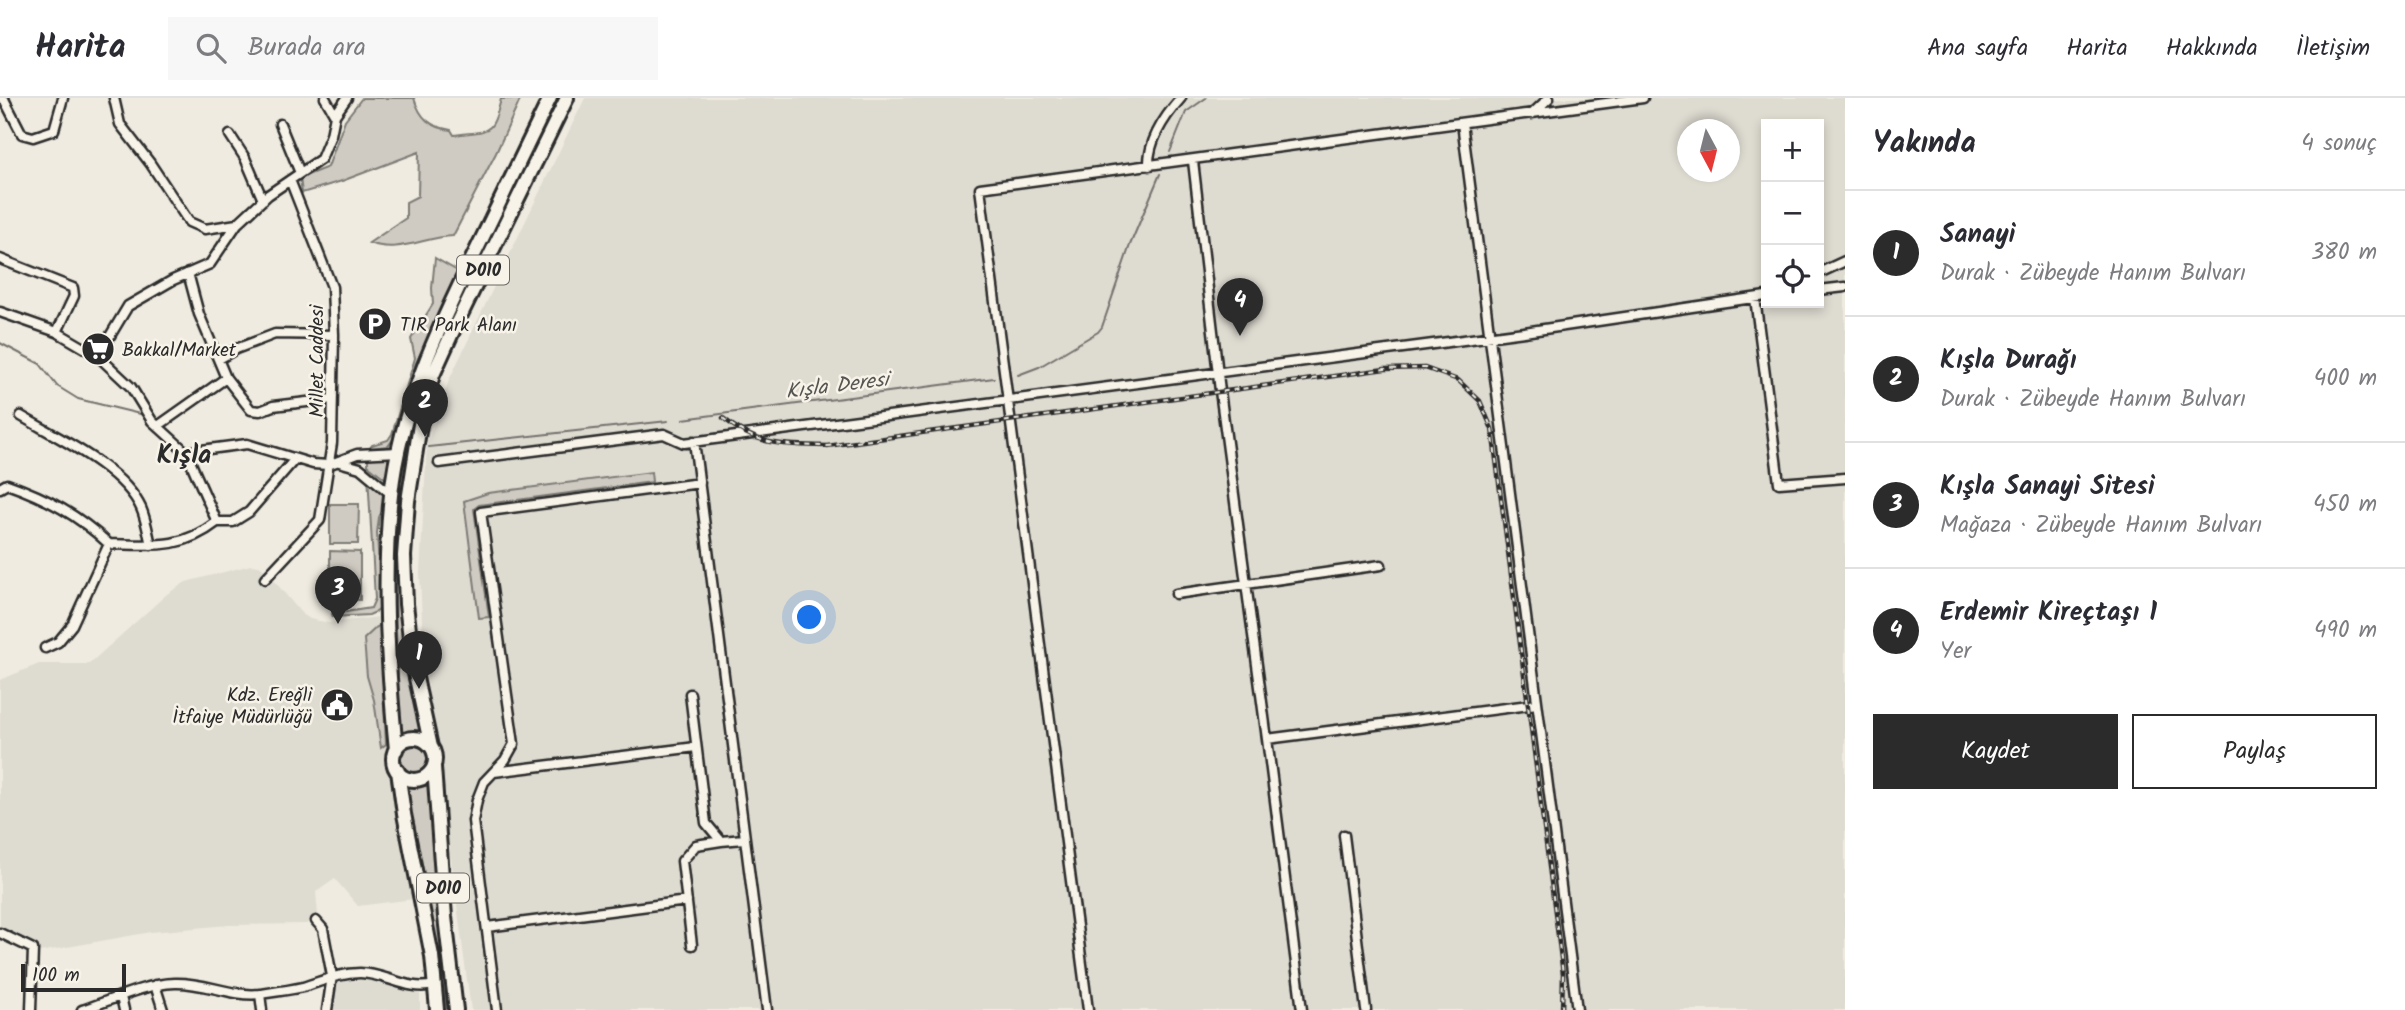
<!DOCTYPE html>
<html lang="tr">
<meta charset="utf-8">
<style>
:root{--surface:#fff;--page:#f7f7f7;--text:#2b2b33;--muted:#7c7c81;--line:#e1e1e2;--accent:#2b2b2b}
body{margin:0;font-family:Kalam,sans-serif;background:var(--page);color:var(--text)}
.controls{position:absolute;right:21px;top:21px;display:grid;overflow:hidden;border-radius:0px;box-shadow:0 4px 10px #0003}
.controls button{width:63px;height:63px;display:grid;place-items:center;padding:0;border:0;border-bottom:2px solid var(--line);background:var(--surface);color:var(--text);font:35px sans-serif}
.compass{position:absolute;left:1677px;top:21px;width:63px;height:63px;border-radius:50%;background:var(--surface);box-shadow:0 4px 10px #0003;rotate:173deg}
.scale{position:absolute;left:21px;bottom:18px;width:105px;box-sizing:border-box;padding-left:7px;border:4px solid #2b2b2b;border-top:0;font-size:19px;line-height:24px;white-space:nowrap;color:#2b2b2b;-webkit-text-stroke:5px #f7f3e8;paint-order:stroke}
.you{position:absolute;left:810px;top:520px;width:24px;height:24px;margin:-18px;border:5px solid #fff;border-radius:50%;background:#1a73e8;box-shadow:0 0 0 10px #1a73e833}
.badge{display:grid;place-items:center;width:46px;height:46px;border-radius:50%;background:var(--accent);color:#fff;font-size:23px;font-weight:700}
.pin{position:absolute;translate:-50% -58px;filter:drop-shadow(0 2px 4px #0008)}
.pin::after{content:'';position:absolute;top:37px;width:24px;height:21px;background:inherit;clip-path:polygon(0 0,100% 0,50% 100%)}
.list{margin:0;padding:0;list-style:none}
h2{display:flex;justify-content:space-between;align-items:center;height:91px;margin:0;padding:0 28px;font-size:30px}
h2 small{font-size:23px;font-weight:400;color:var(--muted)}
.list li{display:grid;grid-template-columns:46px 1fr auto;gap:21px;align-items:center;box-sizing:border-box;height:126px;padding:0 28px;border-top:2px solid var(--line)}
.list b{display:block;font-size:26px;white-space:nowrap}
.list p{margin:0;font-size:23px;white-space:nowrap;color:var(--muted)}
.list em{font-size:23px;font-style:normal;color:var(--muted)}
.actions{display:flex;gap:14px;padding:21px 28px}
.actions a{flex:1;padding:16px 0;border:2px solid var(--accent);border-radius:0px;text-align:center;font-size:24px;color:var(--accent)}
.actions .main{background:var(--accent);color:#fff}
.icon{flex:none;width:38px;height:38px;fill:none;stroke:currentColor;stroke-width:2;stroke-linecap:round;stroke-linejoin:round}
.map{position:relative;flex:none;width:1845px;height:912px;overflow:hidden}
header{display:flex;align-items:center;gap:42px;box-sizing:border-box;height:98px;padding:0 35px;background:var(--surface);border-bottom:2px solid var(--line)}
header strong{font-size:33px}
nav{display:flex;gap:38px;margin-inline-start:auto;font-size:24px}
.search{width:490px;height:63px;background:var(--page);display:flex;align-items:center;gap:18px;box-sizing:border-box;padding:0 24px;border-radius:0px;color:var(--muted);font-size:26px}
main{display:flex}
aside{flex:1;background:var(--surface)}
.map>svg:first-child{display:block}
</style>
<header>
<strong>Harita</strong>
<div class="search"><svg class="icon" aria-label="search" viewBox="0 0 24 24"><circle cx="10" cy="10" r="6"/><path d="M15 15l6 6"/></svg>Burada ara</div>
<nav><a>Ana sayfa</a><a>Harita</a><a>Hakkında</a><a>İletişim</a></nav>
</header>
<main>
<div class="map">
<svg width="1845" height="912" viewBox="0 0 1845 912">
<rect width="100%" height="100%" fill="#efebe0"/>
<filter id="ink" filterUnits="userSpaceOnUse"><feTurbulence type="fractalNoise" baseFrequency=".0143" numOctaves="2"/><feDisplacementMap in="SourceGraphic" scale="14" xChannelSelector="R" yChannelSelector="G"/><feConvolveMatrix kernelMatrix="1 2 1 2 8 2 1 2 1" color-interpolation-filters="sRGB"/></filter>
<g filter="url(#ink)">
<path fill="#dedbd1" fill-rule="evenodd" d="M585,0H1845V912H471L423,551L420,475L427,346L449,282ZM1766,26H1819V205H1766ZM1688,32H1730V74H1688Z
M251,467L259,468L266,473L302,516L310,521L329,525L379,519L391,598L394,663L405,723L414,801L358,808L335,781L316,794L318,818L307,826L228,827L151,834L34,855L0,835V582L39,566H89L167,496L186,484Z
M374,882L420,896V912H331L336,883Z"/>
<path fill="#cfcbc2" stroke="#7d7b76" stroke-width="2" d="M362,0H414C420,20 430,29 451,32L454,37C490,32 492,38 501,1L521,0L496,55L453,138C423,139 399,156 369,145L406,120V104L418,98L419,54L342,83L302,95L300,80L328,69L345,22Z
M435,160L459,174L416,265L394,340L388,348L370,350L372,347L388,342L392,336L415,260L411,241L433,206L432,190Z
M388,358L392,359L387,382L368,367V359Z
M651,374L652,384L479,407L474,411L489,519L479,520L464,403L488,395Z
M368,376L383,395L384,410L379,419L377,435L381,506L378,513L369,517L333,519L332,516L371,510L375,501Z
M330,406H359L358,446H330Z
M399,415L400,494L424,637L407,638L399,641L395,494Z
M330,453L360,454V502L330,501Z
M380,526L386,646L381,650L374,602L367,578L364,541Z
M401 661a13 13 0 1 1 26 0a13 13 0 1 1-26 0Z
M428,681L447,912L403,684L416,686Z"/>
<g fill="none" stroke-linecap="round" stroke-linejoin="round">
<path stroke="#74726e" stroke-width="2" d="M1170,54L1186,14L1206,0
M0,245L40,266L57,288L78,301L144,317
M1018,277L1039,269L1098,234L1102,229L1130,147L1160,76
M683,321L994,280
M429,349L668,323"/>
<defs>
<path id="minor" d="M1,0L5,3L22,36L33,39L54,32L63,0
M114,0L120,26L150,65L189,124L205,131L237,126L268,97L321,61L331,37L335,17L325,0
M1532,16L1549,0
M335,17L347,0
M1462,25L1577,912
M280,26L300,75
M230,37L245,60L263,102
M1193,63L1220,293L1267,641L1537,606
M1149,68C1148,43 1165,18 1181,0
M0,161L73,190L74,198L57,234
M188,175L199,216L226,280L251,312L260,313L273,308L332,301
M1819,175L1845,163
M1819,192L1845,189
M1755,200L1779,385L1845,380
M0,214L57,234L98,258L128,208L173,182L210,166L237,126
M219,261L236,251L275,236L334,237
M21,318C58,340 123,370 141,410C146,421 148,435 151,447
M158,328L226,280
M694,343L767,912
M186,354L247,346L313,366L328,367L357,356L399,354
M339,364L360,370L391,396
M439,365L664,336L684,345L1524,234L1766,198
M0,390L7,386C47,400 78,417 109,446C152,447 181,452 217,424L186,354L152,323L131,289L98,258
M217,424H233L249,414L295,361
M265,481L320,422L332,345L334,237L332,189L290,82
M1176,496L1381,467
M45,550L58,544L72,527L109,446
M690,596L706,725L721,743L744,741
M1267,641L1302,912
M494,674L696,649
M1344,737L1366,912
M316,823L323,831L332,878L327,912
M487,829L687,803
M0,835L33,851L31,912
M692,847L682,763L696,747L721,743
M155,887L163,912
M260,896L262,912
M121,899L124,912
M82,912C112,902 144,886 175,885C205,884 231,899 260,896C274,894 289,892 303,889C323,883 339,875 360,875C384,875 410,894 433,887
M497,912L473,723L477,702L484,684L505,662L514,646L481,414L700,385
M1088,912L980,90L1643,0"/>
<path id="highway" d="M393 661a21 21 0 1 1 42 0a21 21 0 1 1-42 0Z
M431,649L413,566L406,506L404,458L408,403L422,314L433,277L452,235L567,0
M396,652C388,568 382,481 391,397C400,311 438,230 476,153C501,102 525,51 550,0
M434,669L445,819L456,912
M398,673L404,716L432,858L437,912"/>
</defs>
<use href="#minor" stroke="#2b2b2b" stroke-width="13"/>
<use href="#highway" stroke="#2b2b2b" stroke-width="18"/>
<use href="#minor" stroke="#f7f3e8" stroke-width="8"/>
<use href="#highway" stroke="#f7f3e8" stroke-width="12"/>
<defs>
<path id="rail" d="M723,320C759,349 782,347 827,348L1385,271L1425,270L1458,282L1480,303L1492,331L1563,876L1562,912"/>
</defs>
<use href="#rail" stroke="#2b2b2b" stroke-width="4.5"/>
<use href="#rail" stroke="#f7f3e8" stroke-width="2" stroke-dasharray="5" stroke-linecap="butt"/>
</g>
</g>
<defs>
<symbol id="parking-disc" viewBox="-11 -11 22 22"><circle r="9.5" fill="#2b2b2b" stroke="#f7f3e8"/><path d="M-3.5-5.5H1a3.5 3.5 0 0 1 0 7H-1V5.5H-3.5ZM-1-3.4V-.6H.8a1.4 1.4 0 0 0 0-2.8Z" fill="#fff"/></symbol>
<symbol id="supermarket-disc" viewBox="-11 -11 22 22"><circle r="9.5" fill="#2b2b2b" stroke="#f7f3e8"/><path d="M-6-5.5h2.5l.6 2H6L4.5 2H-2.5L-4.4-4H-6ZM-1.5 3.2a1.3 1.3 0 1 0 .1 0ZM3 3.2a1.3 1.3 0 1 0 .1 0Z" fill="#fff"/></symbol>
<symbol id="civic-disc" viewBox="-11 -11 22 22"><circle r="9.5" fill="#2b2b2b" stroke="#f7f3e8"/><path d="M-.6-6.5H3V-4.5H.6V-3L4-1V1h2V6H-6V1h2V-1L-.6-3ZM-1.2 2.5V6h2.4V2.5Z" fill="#fff"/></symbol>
</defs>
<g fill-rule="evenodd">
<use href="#parking-disc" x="356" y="207" width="38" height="38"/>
<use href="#supermarket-disc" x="79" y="232" width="38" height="38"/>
<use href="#civic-disc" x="318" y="588" width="38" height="38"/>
</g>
<g text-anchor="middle" stroke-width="5" stroke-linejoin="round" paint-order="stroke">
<g fill="#f7f3e8" stroke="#686764" stroke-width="2">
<rect x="457" y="157.5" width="52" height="29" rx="5"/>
<rect x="417" y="775.5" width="52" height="29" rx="5"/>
</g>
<g font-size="18" font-weight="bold" fill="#2b2b2b">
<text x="483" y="178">D010</text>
<text x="443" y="796">D010</text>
</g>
<g font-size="19" fill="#2b2b2b" stroke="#f7f3e8" text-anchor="start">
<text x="400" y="233">TIR Park Alanı</text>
<text x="122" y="258">Bakkal/Market</text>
<text x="312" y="603" text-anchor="end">Kdz. Ereğli<tspan x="312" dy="22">İtfaiye Müdürlüğü</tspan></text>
</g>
<g font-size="19" fill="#2b2b2b" stroke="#f7f3e8">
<text transform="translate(316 263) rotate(-90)" y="7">Millet Caddesi</text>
</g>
<g font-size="21" font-style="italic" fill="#555552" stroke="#f7f3e8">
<text transform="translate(837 287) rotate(-7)" y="7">Kışla Deresi</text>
</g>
<g font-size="26" font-weight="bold" fill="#2b2b2b" stroke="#f7f3e8">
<text x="184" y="365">Kışla</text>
</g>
</g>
</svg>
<div class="controls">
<button>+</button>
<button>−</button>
<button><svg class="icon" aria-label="locate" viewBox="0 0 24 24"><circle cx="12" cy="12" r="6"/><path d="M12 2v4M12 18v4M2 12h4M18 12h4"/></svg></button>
</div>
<svg class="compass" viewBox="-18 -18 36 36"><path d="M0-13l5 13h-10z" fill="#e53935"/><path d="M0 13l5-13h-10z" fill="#7c7c81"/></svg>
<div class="scale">100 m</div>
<div class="you"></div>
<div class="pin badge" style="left:419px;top:591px">1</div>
<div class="pin badge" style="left:425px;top:339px">2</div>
<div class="pin badge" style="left:338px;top:526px">3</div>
<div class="pin badge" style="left:1240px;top:238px">4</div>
</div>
<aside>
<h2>Yakında<small>4 sonuç</small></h2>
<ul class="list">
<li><span class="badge">1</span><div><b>Sanayi</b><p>Durak · Zübeyde Hanım Bulvarı</p></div><em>380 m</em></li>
<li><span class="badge">2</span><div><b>Kışla Durağı</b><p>Durak · Zübeyde Hanım Bulvarı</p></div><em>400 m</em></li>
<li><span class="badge">3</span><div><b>Kışla Sanayi Sitesi</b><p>Mağaza · Zübeyde Hanım Bulvarı</p></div><em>450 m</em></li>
<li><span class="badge">4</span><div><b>Erdemir Kireçtaşı 1</b><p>Yer</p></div><em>490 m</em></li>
</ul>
<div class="actions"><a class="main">Kaydet</a><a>Paylaş</a></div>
</aside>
</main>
